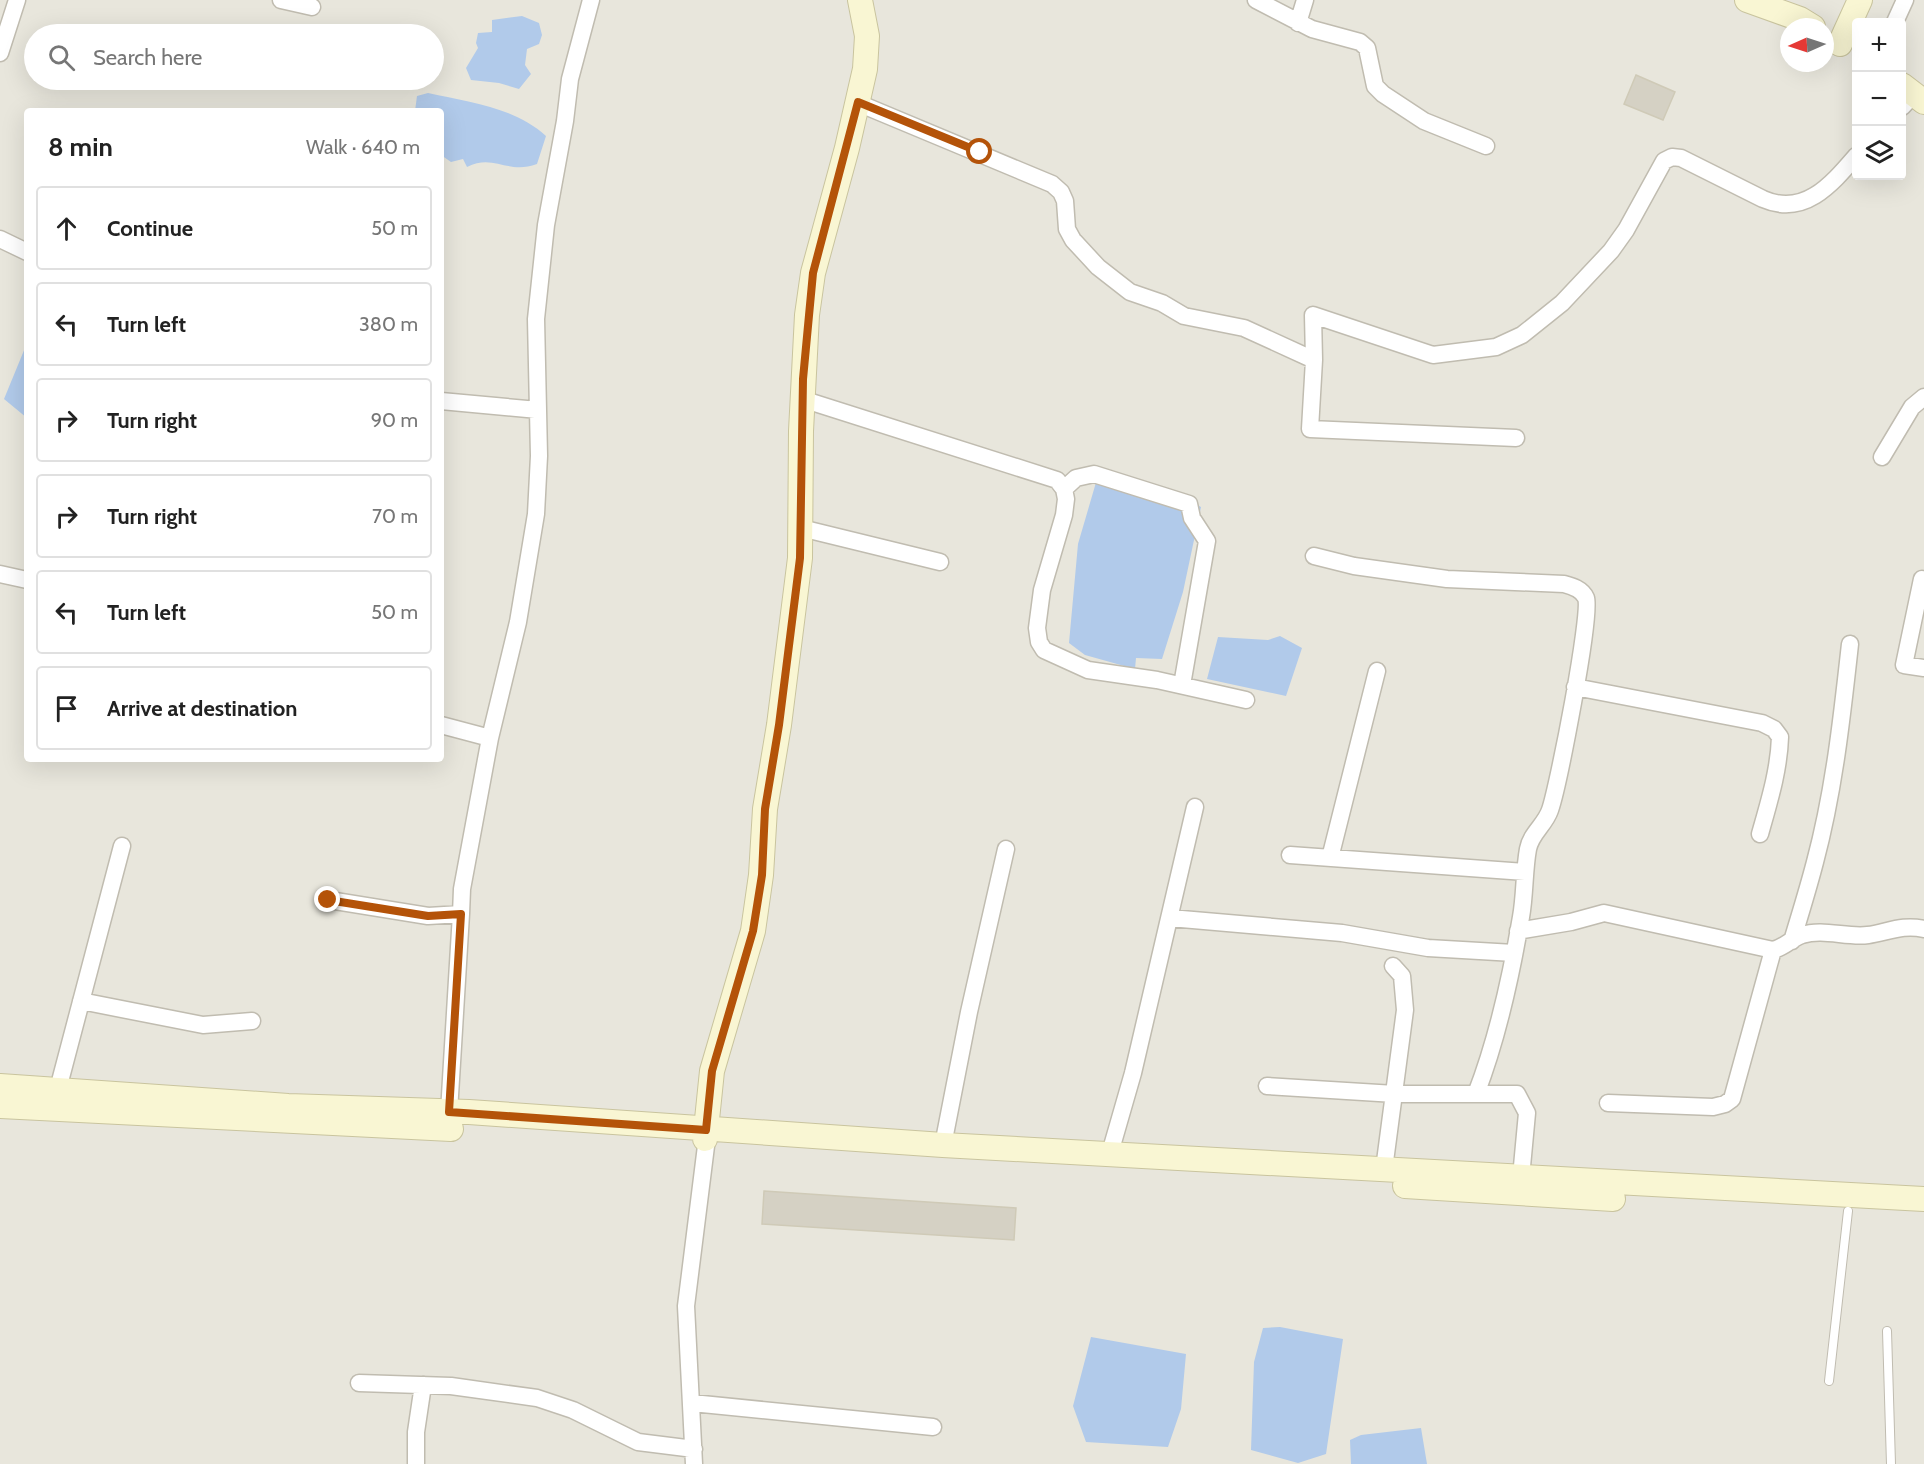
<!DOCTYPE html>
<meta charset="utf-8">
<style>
:root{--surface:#fff;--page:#f6f6f6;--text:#222;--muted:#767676;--line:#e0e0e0}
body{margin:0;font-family:Cabin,sans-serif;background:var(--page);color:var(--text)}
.controls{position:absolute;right:18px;top:18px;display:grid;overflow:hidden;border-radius:6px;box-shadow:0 6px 24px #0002}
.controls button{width:54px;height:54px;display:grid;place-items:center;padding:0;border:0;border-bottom:2px solid var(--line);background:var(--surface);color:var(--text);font:30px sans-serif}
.compass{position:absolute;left:1780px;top:18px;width:54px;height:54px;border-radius:50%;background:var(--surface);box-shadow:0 6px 24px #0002;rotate:267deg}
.stop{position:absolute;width:18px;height:18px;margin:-14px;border:4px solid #b45309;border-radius:50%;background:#fff}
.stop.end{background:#b45309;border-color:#fff;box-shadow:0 2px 6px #0008}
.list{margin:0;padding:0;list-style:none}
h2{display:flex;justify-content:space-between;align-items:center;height:78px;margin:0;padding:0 24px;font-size:26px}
h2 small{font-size:20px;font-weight:400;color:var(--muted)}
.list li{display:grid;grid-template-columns:39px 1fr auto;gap:18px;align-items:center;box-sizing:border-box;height:84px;margin:0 12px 12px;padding:0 12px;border:2px solid var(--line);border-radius:6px}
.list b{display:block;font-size:22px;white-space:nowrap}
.list em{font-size:20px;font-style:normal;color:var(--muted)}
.icon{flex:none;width:33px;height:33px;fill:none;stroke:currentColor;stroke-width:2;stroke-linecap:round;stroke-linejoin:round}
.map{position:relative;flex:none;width:1924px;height:1464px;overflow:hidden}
.search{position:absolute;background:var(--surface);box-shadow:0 6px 24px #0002;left:24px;top:24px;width:420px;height:66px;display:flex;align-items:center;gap:15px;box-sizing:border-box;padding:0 21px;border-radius:33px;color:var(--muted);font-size:22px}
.panel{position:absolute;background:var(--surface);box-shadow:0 6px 24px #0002;left:24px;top:108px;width:420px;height:654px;border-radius:6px}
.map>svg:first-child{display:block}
</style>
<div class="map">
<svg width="1924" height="1464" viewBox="0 0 1924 1464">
<rect width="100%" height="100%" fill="#f5f4ed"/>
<path fill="#e8e6dc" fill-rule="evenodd" d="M0,0H1924V1464H0ZM1856,22H1902V176H1856ZM1789,27H1825V63H1789ZM34,34H434V80H34ZM27,111H441V759H27Z"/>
<path fill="#b1caea" d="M522,16L539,23L542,35L539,44L527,49L525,65L531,74L519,89L499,83L471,80L466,68L478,48L476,43L478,33L492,32V20Z
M428,93C469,102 514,107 546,136L537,164C507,175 494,153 467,167L463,159L451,162L441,155V111H415L417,96Z
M27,343V418L4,399Z
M1097,479L1180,496L1201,507L1183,592L1162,659L1136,658L1135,669L1085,655L1069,643L1078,544Z
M1280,636L1302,648L1286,696L1207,679L1218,637L1268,640Z
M1280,1327L1343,1339L1326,1454L1298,1463L1251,1450L1254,1362L1263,1328Z
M1091,1337L1186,1354L1181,1409L1168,1447L1086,1442L1073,1406Z
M1421,1428L1427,1464H1351L1350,1440L1361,1435Z"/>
<path fill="#d5d1c4" stroke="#cfcab7" stroke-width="1.5" d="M1636,75L1675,92L1663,120L1624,104Z
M764,1191L1016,1208L1014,1240L762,1224Z"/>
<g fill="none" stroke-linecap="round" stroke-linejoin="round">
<defs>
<path id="lane" d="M1887,1331L1891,1464
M1829,1381L1848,1211"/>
<path id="street" d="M281,0L312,7
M1256,0L1312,29L1360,42L1367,48L1375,86L1383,94L1424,121L1486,146
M1895,22L1905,0
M1298,23L1305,0
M0,53L17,0
M858,103L1052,184L1061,192L1065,201L1067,229L1073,240L1098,267L1130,292L1162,303L1184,316L1244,328L1314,360
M1902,107L1914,94
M0,239L27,252
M802,399L1057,480L1064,489L1066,499L1064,515L1042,590L1037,628L1039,642L1044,650L1088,670L1157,680L1246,700
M441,401L538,410
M1516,438L1310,429L1314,360L1313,315L1433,355L1496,347L1522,335L1562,303L1611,251L1626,230L1664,161L1672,157L1681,158L1763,199C1804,217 1831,185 1856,156
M1882,457L1912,407L1924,397
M1064,489L1076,478L1094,474L1189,504L1192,518L1207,541L1182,685
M801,528L940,562
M1314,556L1354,566L1447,579L1564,584C1572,586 1582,589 1586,598C1592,614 1558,787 1550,810C1545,825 1531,833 1528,849C1524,871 1525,895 1521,917C1511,977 1498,1037 1476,1094
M0,574L27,580
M1922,579L1904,665L1924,668
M1575,687L1762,723L1774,729L1780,737C1779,770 1769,802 1760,834
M441,725L490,738
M1290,855L1525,872
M1330,858L1377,671
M329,900L428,916L461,914L462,889L490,738L518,622L536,514L539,456L536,319L546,225L565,121L570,79L591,0
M1170,918L1342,933L1428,948L1514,953
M1518,931L1571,922L1604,913L1773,950C1785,947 1792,938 1802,935C1823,928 1847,938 1868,935C1888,932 1903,924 1924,929
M1792,941C1800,915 1808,889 1815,862C1834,791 1842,717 1850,644
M81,1001L203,1025L252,1021
M1267,1086L1395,1094H1517L1527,1113L1521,1177
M58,1089L122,846
M1608,1103L1713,1107L1725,1104L1732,1099L1773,950
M449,1112L461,914
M943,1145L969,1012L1006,849
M1110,1153L1133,1073L1195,807
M1384,1169L1405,1010L1402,976L1393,966
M359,1383L451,1386L537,1398L573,1410L638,1442L694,1449
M692,1403L933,1427
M416,1464V1432L423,1385
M694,1464L686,1306L707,1138"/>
<path id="secondary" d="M1747,0L1800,19L1813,27
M1840,44L1860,0
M1902,85L1924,102
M0,1086L288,1106L469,1112L943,1145L1924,1199
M0,1106L451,1129
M705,1139L712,1071L753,931L761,875L765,809L779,725L800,558L801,431L807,315L813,273L847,148L865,69L867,36L860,0
M1405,1186L1613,1199"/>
</defs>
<use href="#lane" stroke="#c0bcb0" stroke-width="10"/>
<use href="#street" stroke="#c0bcb0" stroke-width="19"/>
<use href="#secondary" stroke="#c9c49e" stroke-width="26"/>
<use href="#lane" stroke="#fff" stroke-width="8"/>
<use href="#street" stroke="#fff" stroke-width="16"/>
<use href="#secondary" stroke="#f9f6d3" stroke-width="24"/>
</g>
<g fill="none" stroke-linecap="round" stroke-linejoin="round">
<path stroke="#b45309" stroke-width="8" d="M328,900L428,916L461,914L449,1112L706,1130L712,1071L753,931L762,875L765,809L779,725L800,558L803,379L813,273L858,102L980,152"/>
</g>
</svg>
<div class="controls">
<button>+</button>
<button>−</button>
<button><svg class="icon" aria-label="layers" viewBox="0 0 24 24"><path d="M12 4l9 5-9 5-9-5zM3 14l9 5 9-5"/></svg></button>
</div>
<svg class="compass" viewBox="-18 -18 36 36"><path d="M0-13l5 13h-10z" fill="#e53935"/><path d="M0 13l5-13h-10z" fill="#767676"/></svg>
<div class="stop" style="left:980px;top:152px"></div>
<div class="stop end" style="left:328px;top:900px"></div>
<div class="search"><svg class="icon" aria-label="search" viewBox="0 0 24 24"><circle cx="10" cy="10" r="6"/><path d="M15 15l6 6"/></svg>Search here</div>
<section class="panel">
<h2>8 min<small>Walk · 640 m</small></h2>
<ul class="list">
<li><svg class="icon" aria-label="ahead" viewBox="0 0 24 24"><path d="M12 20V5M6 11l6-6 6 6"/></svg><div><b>Continue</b></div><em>50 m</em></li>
<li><svg class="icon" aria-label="left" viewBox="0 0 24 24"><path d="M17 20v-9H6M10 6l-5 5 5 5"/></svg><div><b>Turn left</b></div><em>380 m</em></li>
<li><svg class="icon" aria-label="right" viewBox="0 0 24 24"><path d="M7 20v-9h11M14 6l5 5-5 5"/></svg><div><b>Turn right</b></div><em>90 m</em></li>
<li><svg class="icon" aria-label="right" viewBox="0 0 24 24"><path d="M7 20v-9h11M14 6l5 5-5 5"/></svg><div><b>Turn right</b></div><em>70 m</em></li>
<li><svg class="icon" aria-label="left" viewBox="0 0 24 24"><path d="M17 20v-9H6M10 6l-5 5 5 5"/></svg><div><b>Turn left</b></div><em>50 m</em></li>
<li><svg class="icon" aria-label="arrive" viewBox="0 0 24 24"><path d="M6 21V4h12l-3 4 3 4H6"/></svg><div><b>Arrive at destination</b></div></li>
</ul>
</section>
</div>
